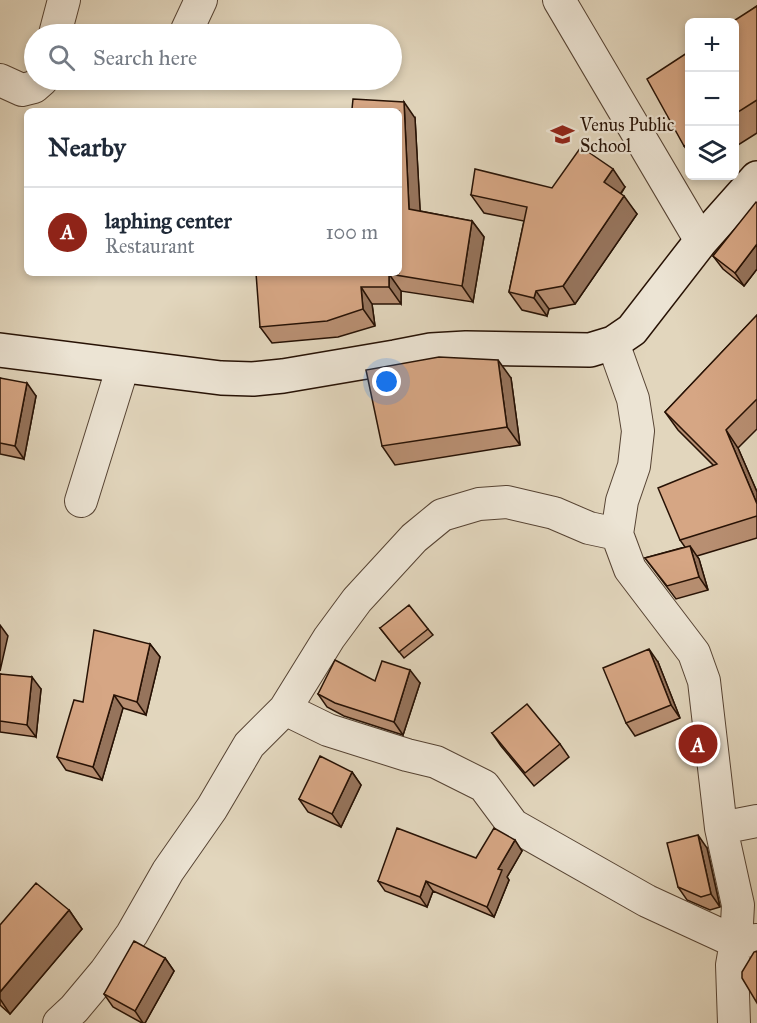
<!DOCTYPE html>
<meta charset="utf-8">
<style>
:root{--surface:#fff;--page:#f2f2f3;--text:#1f2937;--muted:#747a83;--line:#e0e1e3;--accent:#8f2418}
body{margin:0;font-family:"IM FELL Great Primer",serif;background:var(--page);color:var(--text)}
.controls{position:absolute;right:18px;top:18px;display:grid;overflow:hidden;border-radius:9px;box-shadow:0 3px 9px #0003}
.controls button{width:54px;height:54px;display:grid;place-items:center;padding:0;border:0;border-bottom:2px solid var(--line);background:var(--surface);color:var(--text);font:30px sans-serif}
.you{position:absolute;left:387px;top:382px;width:21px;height:21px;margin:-15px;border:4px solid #fff;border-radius:50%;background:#1a73e8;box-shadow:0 0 0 9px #1a73e833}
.badge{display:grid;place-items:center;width:39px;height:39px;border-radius:50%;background:var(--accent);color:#fff;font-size:20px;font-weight:700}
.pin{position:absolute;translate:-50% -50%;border:3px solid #fff;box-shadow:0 2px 6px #0006}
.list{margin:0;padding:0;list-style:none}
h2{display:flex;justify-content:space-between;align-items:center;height:78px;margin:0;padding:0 24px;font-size:26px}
h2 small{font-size:20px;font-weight:400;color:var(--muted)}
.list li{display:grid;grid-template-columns:39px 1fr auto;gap:18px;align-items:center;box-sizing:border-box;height:90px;padding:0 24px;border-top:2px solid var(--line)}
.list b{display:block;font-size:22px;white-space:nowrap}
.list p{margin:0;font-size:20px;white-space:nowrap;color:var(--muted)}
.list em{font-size:20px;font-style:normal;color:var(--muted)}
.icon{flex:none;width:33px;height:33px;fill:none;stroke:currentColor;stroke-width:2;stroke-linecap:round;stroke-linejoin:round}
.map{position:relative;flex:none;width:757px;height:1023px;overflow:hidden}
.search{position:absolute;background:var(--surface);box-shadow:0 3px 9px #0003;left:24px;top:24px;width:378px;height:66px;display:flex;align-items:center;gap:15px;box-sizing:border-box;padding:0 21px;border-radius:33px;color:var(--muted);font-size:22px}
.panel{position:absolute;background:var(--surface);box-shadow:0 3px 9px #0003;left:24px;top:108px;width:378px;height:168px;border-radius:9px}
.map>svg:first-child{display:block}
</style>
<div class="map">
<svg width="757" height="1023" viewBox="0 0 757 1023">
<rect width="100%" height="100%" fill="#e2d6bd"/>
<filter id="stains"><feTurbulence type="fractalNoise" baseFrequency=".00333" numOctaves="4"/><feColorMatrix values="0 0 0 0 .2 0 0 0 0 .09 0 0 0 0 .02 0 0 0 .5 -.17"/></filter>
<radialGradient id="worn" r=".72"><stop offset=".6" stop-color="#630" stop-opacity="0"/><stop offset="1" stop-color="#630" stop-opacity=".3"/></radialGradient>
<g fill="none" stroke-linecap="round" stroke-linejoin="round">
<defs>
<path id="minor" d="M559,0L701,241
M187,30L201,0
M55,34L64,0
M0,80L22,90L34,87L42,80
M613,343L633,399L638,431L634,466L622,501L617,534L630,569L694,653L704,681L721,828L738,905L736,942L732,965L734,1023
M81,501L123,366
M285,709L329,638L357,600L414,538L442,515L479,504L507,502L554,513L589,528L617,534
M721,828L757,821
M59,1023L74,1009L105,972L132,934L168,871L212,808L249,745L285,709L328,730L407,755L436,762L484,786L513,825L647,901L736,942L757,940"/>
<path id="secondary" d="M0,350L221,378L253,379L283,376L395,357L431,350L466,348L590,350L613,343L632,330L701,241L757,178"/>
</defs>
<use href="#minor" stroke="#564333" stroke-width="34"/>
<use href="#secondary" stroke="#271205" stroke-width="36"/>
<use href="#minor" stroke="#ece4d4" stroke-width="32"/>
<use href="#secondary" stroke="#ece4d4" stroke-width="33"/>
</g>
<path fill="#b88f72" stroke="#271205" stroke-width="1.5" d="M757,6V133L735,147V22Z
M690,51V154L684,146Z
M415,118L420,211L472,221L484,237L473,302L401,291V304H372L375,326L338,337L272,343L260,327Z
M625,187L621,194L637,214L575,304L549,309L547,316L522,310L509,292L524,221L484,213L471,195L552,188Z
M757,203V269L744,286L723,269L713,256Z
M757,315V429L738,448L757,492V538L697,556L699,559L708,590L676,599L645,558L685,547L680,540L713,465L678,430L665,412Z
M0,378L36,396L24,459L0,454Z
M511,378L520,445L395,465L382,446Z
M380,628L428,629L433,635L404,658Z
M150,644L160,657L146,715L123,708L102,780L66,770L57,757L83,702Z
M658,662L680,718L635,736L626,723Z
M0,674L41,689L36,737L0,732Z
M375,681L420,683L403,735L344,716L327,707L318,694Z
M492,733L560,744L569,757L534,786L501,746Z
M352,772L361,785L341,827L308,812L299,799Z
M707,848L720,907L710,910L687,900L678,887Z
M522,851L507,877L509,880L494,917L433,891L427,907L385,891L378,881L476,858Z
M69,910L82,929L10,1014L0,1005V925Z
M165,958L174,971L145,1023H142L113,1007L104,994Z"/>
<path fill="#96745c" stroke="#271205" stroke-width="1.5" d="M404,102L415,118L421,226L409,209Z
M613,169L625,187L616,200L604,182Z
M624,196L637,214L575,304L563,286Z
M472,221L484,237L473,302L462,286Z
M757,244V269L744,286L735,273Z
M389,274L401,291V304L389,287Z
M361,287L372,304L375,326L363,309Z
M536,291L549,309L547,316L534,298Z
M498,360L511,378L520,445L507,427Z
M27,383L36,396L24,459L15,446Z
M726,430L738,448L757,492V504Z
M690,546L699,559L708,590L699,577Z
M0,625L8,636L0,671Z
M150,644L160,657L146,715L137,702Z
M649,649L658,662L680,718L671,705Z
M410,670L420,683L403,735L394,722Z
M32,677L41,689L36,737L27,725Z
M114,695L123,708L102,780L93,767Z
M352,772L361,785L341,827L332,814Z
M698,835L707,848L720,907L711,894Z
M515,840L522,851L507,877L509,880L494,917L487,907L498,869Z
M426,881L433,891L427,907L420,897Z
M69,910L82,929L10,1014L0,999V992Z
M165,958L174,971L145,1023H143L135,1011Z"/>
<path fill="#d6a684" stroke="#271205" stroke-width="1.5" d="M757,6V100L735,114V22H732Z
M690,51V142L684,146L647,79Z
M353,99L404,102L409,209L472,221L462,286L389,274V287H361L363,309L327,321L260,327L256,273H399V111H332L352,109Z
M581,147L613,169L604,182L624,196L563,286L536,291L534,298L509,292L527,207L471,195L475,169L552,188Z
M756,202L757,203V244L735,273L713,256Z
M757,315V399L726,430L757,504V516L680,540L658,488L717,464L665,412Z
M439,357L498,360L507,427L382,446L366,370Z
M0,378L27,383L15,446L0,443Z
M690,546L699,577L667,586L645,558Z
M409,605L428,629L399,652L380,628Z
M94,630L150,644L137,702L114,695L93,767L57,757L74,700L83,702Z
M649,649L671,705L626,723L603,668Z
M335,660L375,681L382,661L410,670L394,722L335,703L318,694Z
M0,674L32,677L27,725L0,721Z
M527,704L560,744L525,773L492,733Z
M320,756L352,772L332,814L299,799Z
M397,828L476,858L494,828L515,840L498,869L502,870L487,907L426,881L420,897L378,881Z
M698,835L711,894L701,897L678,887L667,843Z
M36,883L69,910L0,992V925Z
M134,941L165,958L135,1011L104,994Z
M757,951V1003L742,978V972L754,952Z"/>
<defs>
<symbol id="school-bare" viewBox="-9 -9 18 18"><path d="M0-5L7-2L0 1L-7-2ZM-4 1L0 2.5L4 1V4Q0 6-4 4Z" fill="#8f2418" stroke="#ece4d4" stroke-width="2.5" paint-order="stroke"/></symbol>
</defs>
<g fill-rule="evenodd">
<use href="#school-bare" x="546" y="118" width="33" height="33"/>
</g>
<g text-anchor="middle" stroke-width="4.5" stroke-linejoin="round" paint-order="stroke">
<g font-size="18" fill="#271205" stroke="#ece4d4" text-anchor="start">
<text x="580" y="131">Venus Public<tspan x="580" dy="21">School</tspan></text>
</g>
</g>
<rect width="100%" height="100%" filter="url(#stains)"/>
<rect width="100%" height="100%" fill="url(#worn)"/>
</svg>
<div class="controls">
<button>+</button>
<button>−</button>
<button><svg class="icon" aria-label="layers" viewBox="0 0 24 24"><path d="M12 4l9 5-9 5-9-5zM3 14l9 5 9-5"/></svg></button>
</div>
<div class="you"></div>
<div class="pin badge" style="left:698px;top:744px">A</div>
<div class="search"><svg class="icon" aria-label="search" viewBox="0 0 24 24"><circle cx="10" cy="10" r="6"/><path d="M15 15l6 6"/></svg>Search here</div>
<section class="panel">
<h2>Nearby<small></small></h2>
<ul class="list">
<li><span class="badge">A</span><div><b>laphing center</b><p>Restaurant</p></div><em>100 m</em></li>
</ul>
</section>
</div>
